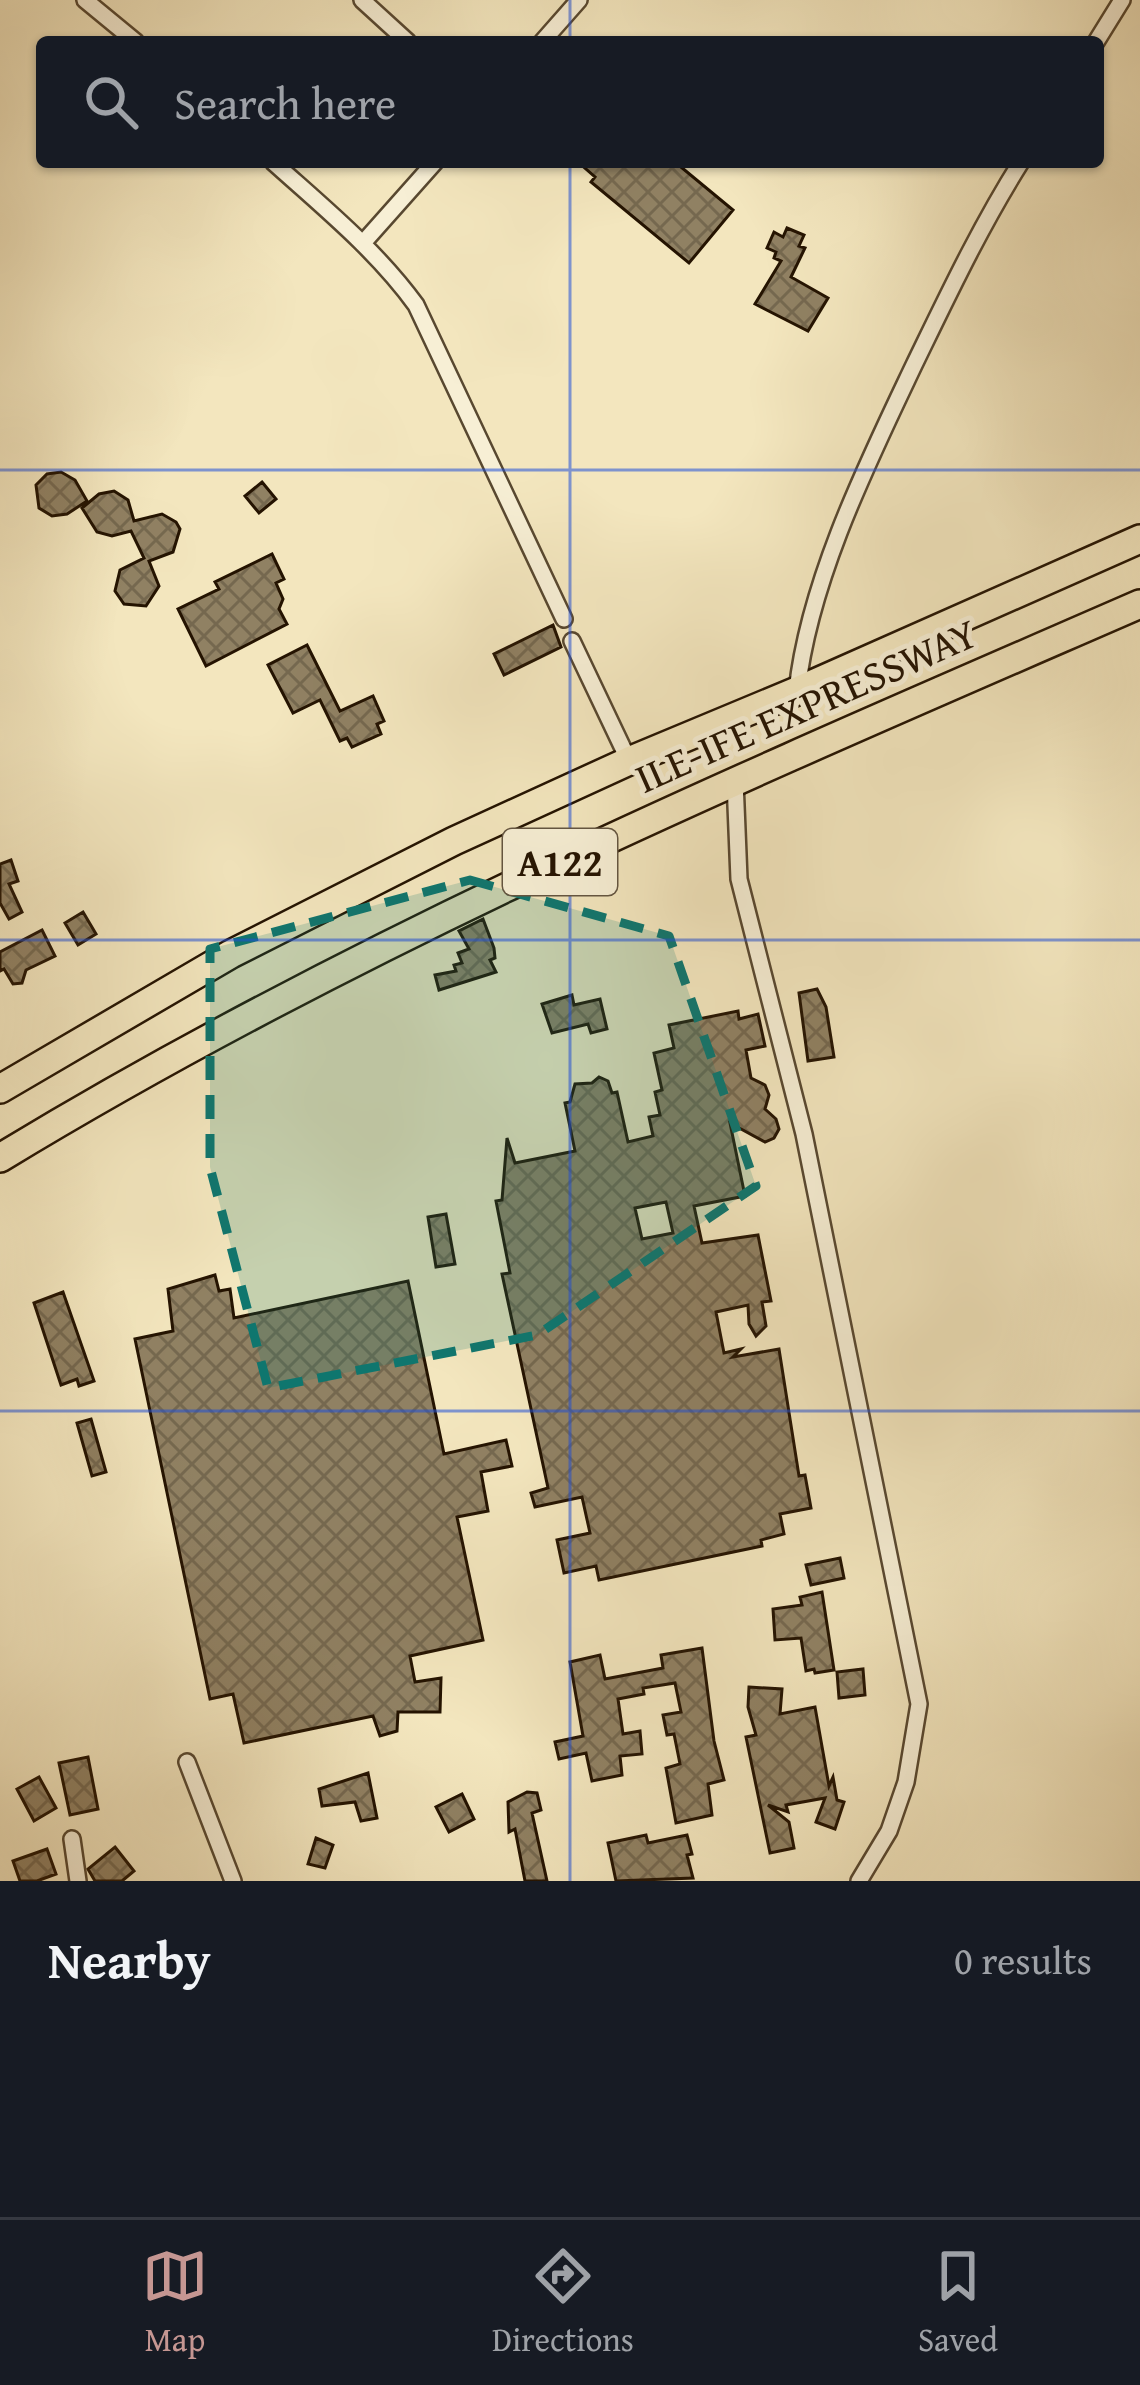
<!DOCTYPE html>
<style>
:root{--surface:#171b24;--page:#20242c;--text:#f1f3f6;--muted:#9ea1a6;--line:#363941;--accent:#c59692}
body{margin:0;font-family:"Gentium Book Plus",serif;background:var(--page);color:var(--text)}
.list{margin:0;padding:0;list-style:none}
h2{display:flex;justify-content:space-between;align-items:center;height:156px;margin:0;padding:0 48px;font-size:51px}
h2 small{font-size:39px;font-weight:400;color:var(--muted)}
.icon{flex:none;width:66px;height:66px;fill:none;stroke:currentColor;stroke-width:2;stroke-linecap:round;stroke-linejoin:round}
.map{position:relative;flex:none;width:1140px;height:1881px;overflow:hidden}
.search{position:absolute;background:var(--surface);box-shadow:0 3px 9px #0004;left:36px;right:36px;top:36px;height:132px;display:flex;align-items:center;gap:30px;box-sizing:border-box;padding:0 42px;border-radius:12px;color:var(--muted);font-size:45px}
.sheet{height:336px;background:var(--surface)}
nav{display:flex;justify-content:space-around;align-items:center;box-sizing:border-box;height:168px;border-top:3px solid var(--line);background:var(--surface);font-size:33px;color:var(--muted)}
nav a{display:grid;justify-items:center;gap:6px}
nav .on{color:var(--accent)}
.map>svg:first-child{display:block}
</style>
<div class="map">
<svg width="1140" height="1881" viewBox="0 0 1140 1881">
<defs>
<pattern id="building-cross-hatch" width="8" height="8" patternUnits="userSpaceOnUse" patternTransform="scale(3)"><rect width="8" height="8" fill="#908163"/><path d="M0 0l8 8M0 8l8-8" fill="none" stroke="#75684f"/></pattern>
</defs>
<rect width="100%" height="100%" fill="#f3e6be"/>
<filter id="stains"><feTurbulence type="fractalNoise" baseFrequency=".00167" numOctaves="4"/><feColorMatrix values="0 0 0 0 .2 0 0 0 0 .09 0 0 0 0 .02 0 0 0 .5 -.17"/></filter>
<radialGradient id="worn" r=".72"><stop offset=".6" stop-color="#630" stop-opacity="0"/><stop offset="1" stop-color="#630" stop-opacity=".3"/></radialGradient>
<path fill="url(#building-cross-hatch)" stroke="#241301" stroke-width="3" fill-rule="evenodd" d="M578,162H675L733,210L689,263L591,182L595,177Z
M787,228L804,235L799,246L805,248L791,277L828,298L808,331L755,304L781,261L774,258L776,252L767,248L774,232L783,237Z
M61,472L75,480L87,501L67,514L52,516L39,508L36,485L47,474Z
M262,482L276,499L259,513L245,496Z
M114,491L128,500L134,521L162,514L176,522L180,529L173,552L149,561L159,586L146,606L124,604L115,591L120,570L144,558L131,531L112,536L97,532L82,508L99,494Z
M272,554L284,579L276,583L283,599L279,609L287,624L206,666L178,609L219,589L215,582Z
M553,625L561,647L504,675L494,654Z
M307,645L340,711L373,696L384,721L377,724L381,734L352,747L347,738L340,741L320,700L293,713L268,665Z
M11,860L18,881L9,884L22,912L9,919L0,903V864Z
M83,912L96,934L78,945L65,923Z
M483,919L494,948L495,958L490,960L496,972L439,990L435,975L456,971L454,965L462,963L458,953L469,949L459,931Z
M42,930L55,956L26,970L22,983L13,984L4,969L0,971V952Z
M817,989L826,1007L834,1057L808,1061L799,993Z
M572,995L574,1005L600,999L607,1029L591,1033L588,1024L552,1033L542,1004Z
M738,1011L739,1019L758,1014L765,1046L746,1050L751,1078L765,1085L769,1095L765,1109L776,1119L779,1129L774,1138L765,1142L730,1123L745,1196L694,1206L702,1243L758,1235L771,1301L762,1302L766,1326L756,1336L749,1324L748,1305L716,1312L724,1353L741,1349L733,1357L779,1349L799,1476L805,1475L811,1508L780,1514L784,1534L761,1540L762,1546L599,1580L596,1566L564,1573L557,1540L590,1533L582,1497L535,1507L531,1493L548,1488L502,1274L510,1273L496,1201L502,1200L507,1138L515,1163L575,1151L565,1103L570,1102L575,1084L592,1083L599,1077L608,1081L612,1093L617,1092L628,1142L653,1136L649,1117L660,1115L655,1092L662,1090L654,1053L674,1048L669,1025ZM666,1202L673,1233L642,1239L635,1208Z
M446,1214L455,1264L436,1267L428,1217Z
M215,1275L219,1291L230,1289L234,1318L408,1281L444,1454L506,1440L512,1466L481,1472L488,1511L457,1517L483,1640L410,1656L415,1682L441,1678L440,1712H398L397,1731L380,1736L373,1716L244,1743L233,1694L210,1699L135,1339L173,1331L168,1289Z
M63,1292L94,1381L79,1386L77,1379L61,1385L34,1303Z
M91,1419L106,1472L92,1476L77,1423Z
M840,1558L844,1578L811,1585L806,1565Z
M822,1592L834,1670L815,1673L814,1669L806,1671L801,1638L775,1640L773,1609L802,1605L800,1597Z
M702,1648L714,1741L724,1780L708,1784L712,1815L676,1823L666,1768L680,1764L674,1734L667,1735L663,1715L681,1712L675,1683L643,1688L644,1694L618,1699L623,1734L640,1731L642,1754L620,1756L622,1775L592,1781L586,1753L559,1759L555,1742L583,1736L570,1662L600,1655L605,1679L663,1668L661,1655Z
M863,1669L865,1695L839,1698L837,1672Z
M749,1687L782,1689L780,1714L815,1707L829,1786L833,1777L837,1800L844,1802L835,1829L816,1822L825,1798L786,1805L788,1812L768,1805L789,1822L794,1848L770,1853L746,1737L756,1735L748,1707Z
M88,1757L98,1809L70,1815L59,1763Z
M368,1773L377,1818L361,1821L355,1802L322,1806L319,1789Z
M39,1777L56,1808L34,1821L17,1789Z
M527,1792L537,1793L541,1810L532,1813L547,1881H525L515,1829L509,1832L508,1802Z
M462,1794L474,1819L449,1832L436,1807Z
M646,1835L648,1843L687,1835L692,1854L687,1855L693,1878L616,1881L608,1843Z
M316,1838L333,1845L325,1868L308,1864Z
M115,1847L134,1871L122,1881H95L88,1869Z
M47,1849L56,1874L37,1881H20L13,1861Z"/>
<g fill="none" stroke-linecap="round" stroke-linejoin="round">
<defs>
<path id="street" d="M85,0L136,42
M362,0L408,42
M542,42L579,0
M1096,42L1122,0
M273,162C323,207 376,250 416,305L564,619
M363,243L435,162
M572,641L629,761
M797,691C809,581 867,464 914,365C948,295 980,227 1021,162
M735,781L739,879L804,1134L919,1704L906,1782L889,1831L859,1881
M187,1762L233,1881
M72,1839L78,1881"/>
<path id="highway" d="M0,1089L231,954L454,841L629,761L797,691L1140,539
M0,1158C362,938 752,773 1140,604"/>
</defs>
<use href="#street" stroke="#584830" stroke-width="20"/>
<use href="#highway" stroke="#241301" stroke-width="32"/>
<use href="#street" stroke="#f7efd5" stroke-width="15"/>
<use href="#highway" stroke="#f3e6be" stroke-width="27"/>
</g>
<path fill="#0f766e" fill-opacity="0.2" stroke="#0f766e" stroke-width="9" stroke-dasharray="24 15" stroke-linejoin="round" d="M470,880L669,936L756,1186L537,1335L268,1388L210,1167V949Z"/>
<path fill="none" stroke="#1d4ed8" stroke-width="3" stroke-opacity="0.55" d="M570,0V42M570,162V1881M0,470H1140M0,940H1140M0,1411H1140"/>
<g text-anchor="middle" stroke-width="10" stroke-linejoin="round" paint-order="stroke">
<rect fill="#f7efd5" stroke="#635541" stroke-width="3" x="503" y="829" width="114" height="66" rx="9"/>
<g font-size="39" font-weight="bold" fill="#241301">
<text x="560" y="876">A122</text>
</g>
<g font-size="42" fill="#241301" stroke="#f7efd5">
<text transform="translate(806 705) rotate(-24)" y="15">ILE-IFE EXPRESSWAY</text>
</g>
</g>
<rect width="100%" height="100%" filter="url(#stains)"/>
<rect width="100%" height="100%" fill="url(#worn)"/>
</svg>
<div class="search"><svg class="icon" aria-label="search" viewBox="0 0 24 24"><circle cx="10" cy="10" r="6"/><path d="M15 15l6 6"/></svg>Search here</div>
</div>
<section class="sheet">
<h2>Nearby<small>0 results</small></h2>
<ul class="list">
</ul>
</section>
<nav>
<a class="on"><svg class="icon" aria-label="map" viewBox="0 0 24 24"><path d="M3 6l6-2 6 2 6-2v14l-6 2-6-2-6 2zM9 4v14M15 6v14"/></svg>Map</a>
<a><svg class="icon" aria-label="directions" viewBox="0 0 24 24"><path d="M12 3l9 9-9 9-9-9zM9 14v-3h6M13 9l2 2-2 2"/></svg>Directions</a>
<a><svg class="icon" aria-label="saved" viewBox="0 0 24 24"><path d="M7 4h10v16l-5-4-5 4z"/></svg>Saved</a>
</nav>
